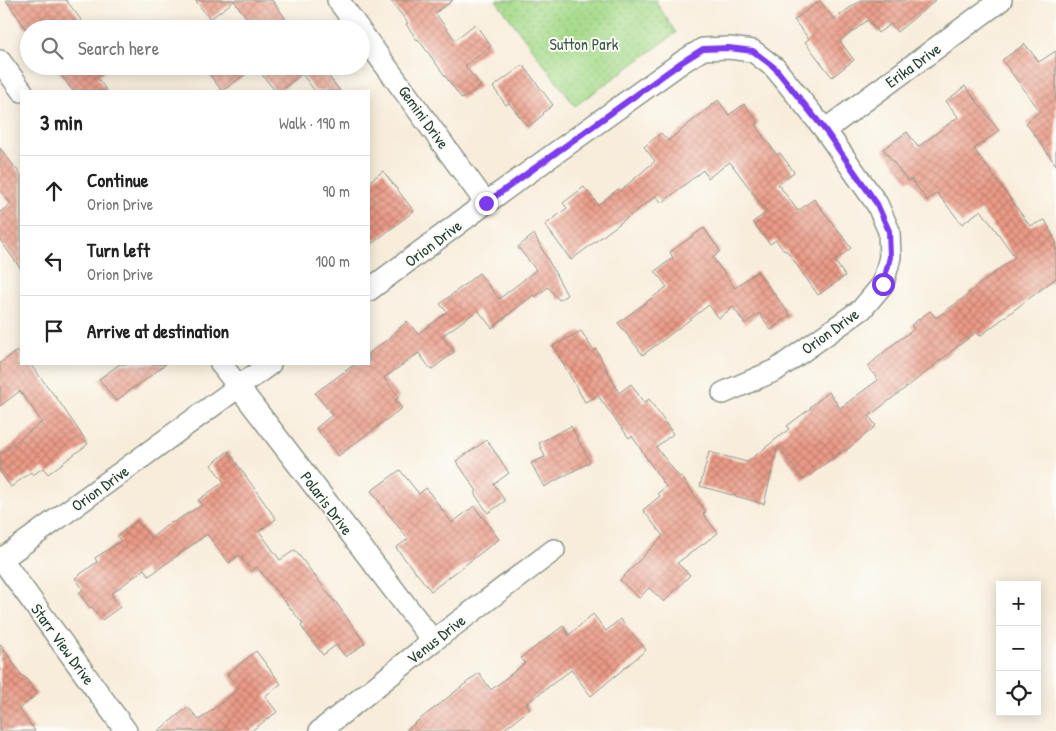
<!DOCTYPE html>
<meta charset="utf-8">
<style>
:root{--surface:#fff;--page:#f6f6f6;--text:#222;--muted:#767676;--line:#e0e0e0}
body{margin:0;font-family:"Patrick Hand",sans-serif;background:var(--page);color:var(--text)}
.controls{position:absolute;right:15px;bottom:15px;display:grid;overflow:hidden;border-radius:0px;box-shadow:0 2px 12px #0003}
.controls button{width:45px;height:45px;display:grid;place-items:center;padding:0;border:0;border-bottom:1px solid var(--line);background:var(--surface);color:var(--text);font:25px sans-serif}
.stop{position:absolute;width:15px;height:15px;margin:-11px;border:4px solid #7c3aed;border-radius:50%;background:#fff}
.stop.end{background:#7c3aed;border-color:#fff;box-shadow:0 1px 5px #0008}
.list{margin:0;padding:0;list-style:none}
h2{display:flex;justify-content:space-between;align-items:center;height:65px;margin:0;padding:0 20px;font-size:21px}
h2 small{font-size:16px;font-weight:400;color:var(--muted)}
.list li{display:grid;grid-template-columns:32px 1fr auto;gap:15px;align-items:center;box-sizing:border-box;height:70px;padding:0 20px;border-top:1px solid var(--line)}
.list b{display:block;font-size:19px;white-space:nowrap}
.list p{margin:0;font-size:16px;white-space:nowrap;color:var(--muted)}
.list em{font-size:16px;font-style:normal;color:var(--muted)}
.icon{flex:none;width:28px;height:28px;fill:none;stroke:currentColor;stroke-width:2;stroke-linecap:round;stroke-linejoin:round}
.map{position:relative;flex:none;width:1056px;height:731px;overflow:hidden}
.search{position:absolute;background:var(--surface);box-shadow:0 2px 12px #0003;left:20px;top:20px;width:350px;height:55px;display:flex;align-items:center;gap:12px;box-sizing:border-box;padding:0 18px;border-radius:28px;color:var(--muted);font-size:19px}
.panel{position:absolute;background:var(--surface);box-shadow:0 2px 12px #0003;left:20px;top:90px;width:350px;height:275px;border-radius:0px}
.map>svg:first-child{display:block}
</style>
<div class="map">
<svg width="1056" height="731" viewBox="0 0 1056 731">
<defs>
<pattern id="park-dots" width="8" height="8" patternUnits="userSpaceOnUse" patternTransform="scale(1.25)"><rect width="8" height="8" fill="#a6da8a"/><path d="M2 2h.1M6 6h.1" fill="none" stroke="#8ebc78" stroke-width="1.8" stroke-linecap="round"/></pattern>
<pattern id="building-cross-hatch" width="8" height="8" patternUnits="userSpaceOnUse" patternTransform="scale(1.25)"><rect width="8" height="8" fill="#eb9a86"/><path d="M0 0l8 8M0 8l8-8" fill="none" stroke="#be7f6e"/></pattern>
</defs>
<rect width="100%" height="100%" fill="#fdfcf7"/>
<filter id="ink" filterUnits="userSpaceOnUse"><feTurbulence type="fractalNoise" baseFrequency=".02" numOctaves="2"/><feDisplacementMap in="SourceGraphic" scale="10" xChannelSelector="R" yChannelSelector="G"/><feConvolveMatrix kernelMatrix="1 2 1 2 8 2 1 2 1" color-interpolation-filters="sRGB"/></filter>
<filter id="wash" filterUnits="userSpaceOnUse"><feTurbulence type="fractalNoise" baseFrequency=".0096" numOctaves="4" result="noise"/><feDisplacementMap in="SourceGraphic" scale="20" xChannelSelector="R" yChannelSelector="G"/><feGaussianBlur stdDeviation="1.12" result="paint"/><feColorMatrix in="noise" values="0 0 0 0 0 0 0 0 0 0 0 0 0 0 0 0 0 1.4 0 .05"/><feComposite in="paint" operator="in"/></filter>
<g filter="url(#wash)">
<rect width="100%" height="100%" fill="#f8eddb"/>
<path fill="url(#park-dots)" stroke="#628c5f" d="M496,0H657L656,2L676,33L575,106Z"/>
<g id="blocks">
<path fill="url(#building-cross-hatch)" d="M6,0H66L82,21L72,29H26Z
M195,0H272L286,19L275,29H255L234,1L210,19Z
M390,0H453L435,13L455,40L475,24L491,46L465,66L481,86L462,99L418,39L417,40L406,24L408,23Z
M861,0H936L897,32L891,24L878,33L868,20L840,41L854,60L832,77L805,42L809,39L794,20L820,1L834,19Z
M1025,44L1039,62L1056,51V165L1026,123L1040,111L1002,60Z
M523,65L553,105L543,113L544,114L528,127L509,103L506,105L493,87Z
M54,66H112L97,77L107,91H73Z
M203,66H321L340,91H315L302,74L280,91H275L256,67L222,91Z
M965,86L999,131L974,149L1030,226L1045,220L1056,242V278L980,336L976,332L934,365V366L869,416L876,426L845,451L844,450L803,480L778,446L764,504L700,486L709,452L747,462L789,429L787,426L811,408L810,407L829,392L840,408L878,380L868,366L891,346L914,329L911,325L930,311L936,318L969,294L968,293L1015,257L981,210L962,224L937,193L927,200L911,179L908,181L883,149L907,132L918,147L958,117L946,101Z
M718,100L729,115L744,104L759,123L755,125L777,155L780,153L794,172L778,184L798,211L814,199L851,248L835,261L845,276L818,295L786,250L784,251L776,240L770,244L753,222L767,212L730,162L708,178L703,170L662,203L656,196L571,260L545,225L567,208L563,203L584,187L598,205L618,189L620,191L655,161L644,147L661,133L668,141Z
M0,148L21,175V269L0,240V212L11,204L0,190Z
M383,171L414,211L369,246V182Z
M704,228L720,251L713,258L735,288L757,271L790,315L771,330L759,313L745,324L733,307L719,318L709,305L643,355L618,323L667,287L655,271L673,258L670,252Z
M534,234L567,295L559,300L548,287L535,297L533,295L492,328L478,310L442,336L454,352L431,370L419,353L384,378L399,397L395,400L402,408L338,456L316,428L332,415L315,393L355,364H369V353L392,336V335L407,321L418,334L447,312L440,304L479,273L499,299L536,270L518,247Z
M581,331L594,351L596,349L619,393L631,384L644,403L649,399L673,434L656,447L679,477L681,476L706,512L703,514L718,533L677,563L690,575L664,602L649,588L639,598L620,580L663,536L643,510L660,496L658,493L666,487L632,436L629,438L598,396L585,402L553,346Z
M17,351L21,356V364H30L58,400L88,444L48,474L43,468L33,475L31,472L11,487L0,472V454L42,422L20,391L0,406V363Z
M120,364H166L136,387L135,386L116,401L99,379Z
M571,426L590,462L544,487L531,463L545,457L539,443Z
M487,440L509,473L494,484L505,501L488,513L474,493L477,491L456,461Z
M228,451L276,519L259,531L280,560L295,550L334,601H335L365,643L346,657L336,645L323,655L301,626L303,624L257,567L251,571L239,555L229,563L207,534L149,576L144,569L111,594L120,607L102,620L92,607L90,608L79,593L83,589L75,578L97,562L95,558L121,541L117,536L137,521L151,538L171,522L172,523L202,505L198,500L224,482L211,465Z
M400,470L419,494L426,488L452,523L474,506L499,539L431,591L396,548L408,539L371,491Z
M593,614L606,631L620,619L646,650L591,696L571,670L526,704L530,709L502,731H405L479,673L491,690L525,663L521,658L563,626L569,635Z
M0,644L23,677L24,676L37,694L19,709L35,731H0Z
M256,651L281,684L265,696L277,712L251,731H158L188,707L199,720L239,689L227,674Z"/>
</g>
</g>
<g filter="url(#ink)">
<use href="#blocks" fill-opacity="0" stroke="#8c9588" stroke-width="1"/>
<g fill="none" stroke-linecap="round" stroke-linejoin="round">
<defs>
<path id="minor" d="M338,0L359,29
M361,32L486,203
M0,61L22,91
M825,130L1001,0
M369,290L486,203L682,62L703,49L729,48L753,51L775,68L825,130L877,204L889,231L890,257L883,284L862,309L776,370L723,393
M221,364L433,641
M0,557L126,731
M2,559L270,364
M320,731L433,641L554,550"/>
</defs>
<use href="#minor" stroke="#8c9588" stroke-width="24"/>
<use href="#minor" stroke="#fff" stroke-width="21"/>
</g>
</g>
<g fill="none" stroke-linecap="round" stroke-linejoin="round" filter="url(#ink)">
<path stroke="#7c3aed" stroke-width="6" d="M486,203L682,62L703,49L729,48L753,51L775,68L825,130L877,204L889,231L890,257L883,284"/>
</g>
<g text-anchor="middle" stroke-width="4" stroke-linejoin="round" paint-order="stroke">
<g font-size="16" fill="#3a5c45" stroke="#fdfcf7">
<text x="584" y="50">Sutton Park</text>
</g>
<g font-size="16" fill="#1f3d34" stroke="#fdfcf7">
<text transform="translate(913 65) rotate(-36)" y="6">Erika Drive</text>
<text transform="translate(424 117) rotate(54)" y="6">Gemini Drive</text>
<text transform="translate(433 243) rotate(-37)" y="6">Orion Drive</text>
<text transform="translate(830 331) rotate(-36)" y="6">Orion Drive</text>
<text transform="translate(100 488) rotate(-36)" y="6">Orion Drive</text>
<text transform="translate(327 503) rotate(53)" y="6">Polaris Drive</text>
<text transform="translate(436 639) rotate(-38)" y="6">Venus Drive</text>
<text transform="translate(63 644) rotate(54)" y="6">Starr View Drive</text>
</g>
</g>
</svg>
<div class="controls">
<button>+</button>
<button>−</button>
<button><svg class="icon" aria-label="locate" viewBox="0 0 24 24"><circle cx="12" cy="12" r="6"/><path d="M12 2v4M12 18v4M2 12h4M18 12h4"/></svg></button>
</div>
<div class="stop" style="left:883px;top:284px"></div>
<div class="stop end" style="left:486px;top:203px"></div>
<div class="search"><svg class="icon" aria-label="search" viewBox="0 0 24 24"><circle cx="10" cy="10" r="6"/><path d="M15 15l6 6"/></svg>Search here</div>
<section class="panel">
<h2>3 min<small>Walk · 190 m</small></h2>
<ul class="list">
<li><svg class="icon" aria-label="ahead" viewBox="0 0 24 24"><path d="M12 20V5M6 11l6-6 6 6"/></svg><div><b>Continue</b><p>Orion Drive</p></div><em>90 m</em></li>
<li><svg class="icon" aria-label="left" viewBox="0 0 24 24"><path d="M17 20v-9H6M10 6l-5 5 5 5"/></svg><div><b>Turn left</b><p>Orion Drive</p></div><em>100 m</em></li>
<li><svg class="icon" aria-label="arrive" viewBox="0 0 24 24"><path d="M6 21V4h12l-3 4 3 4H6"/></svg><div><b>Arrive at destination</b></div></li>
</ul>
</section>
</div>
